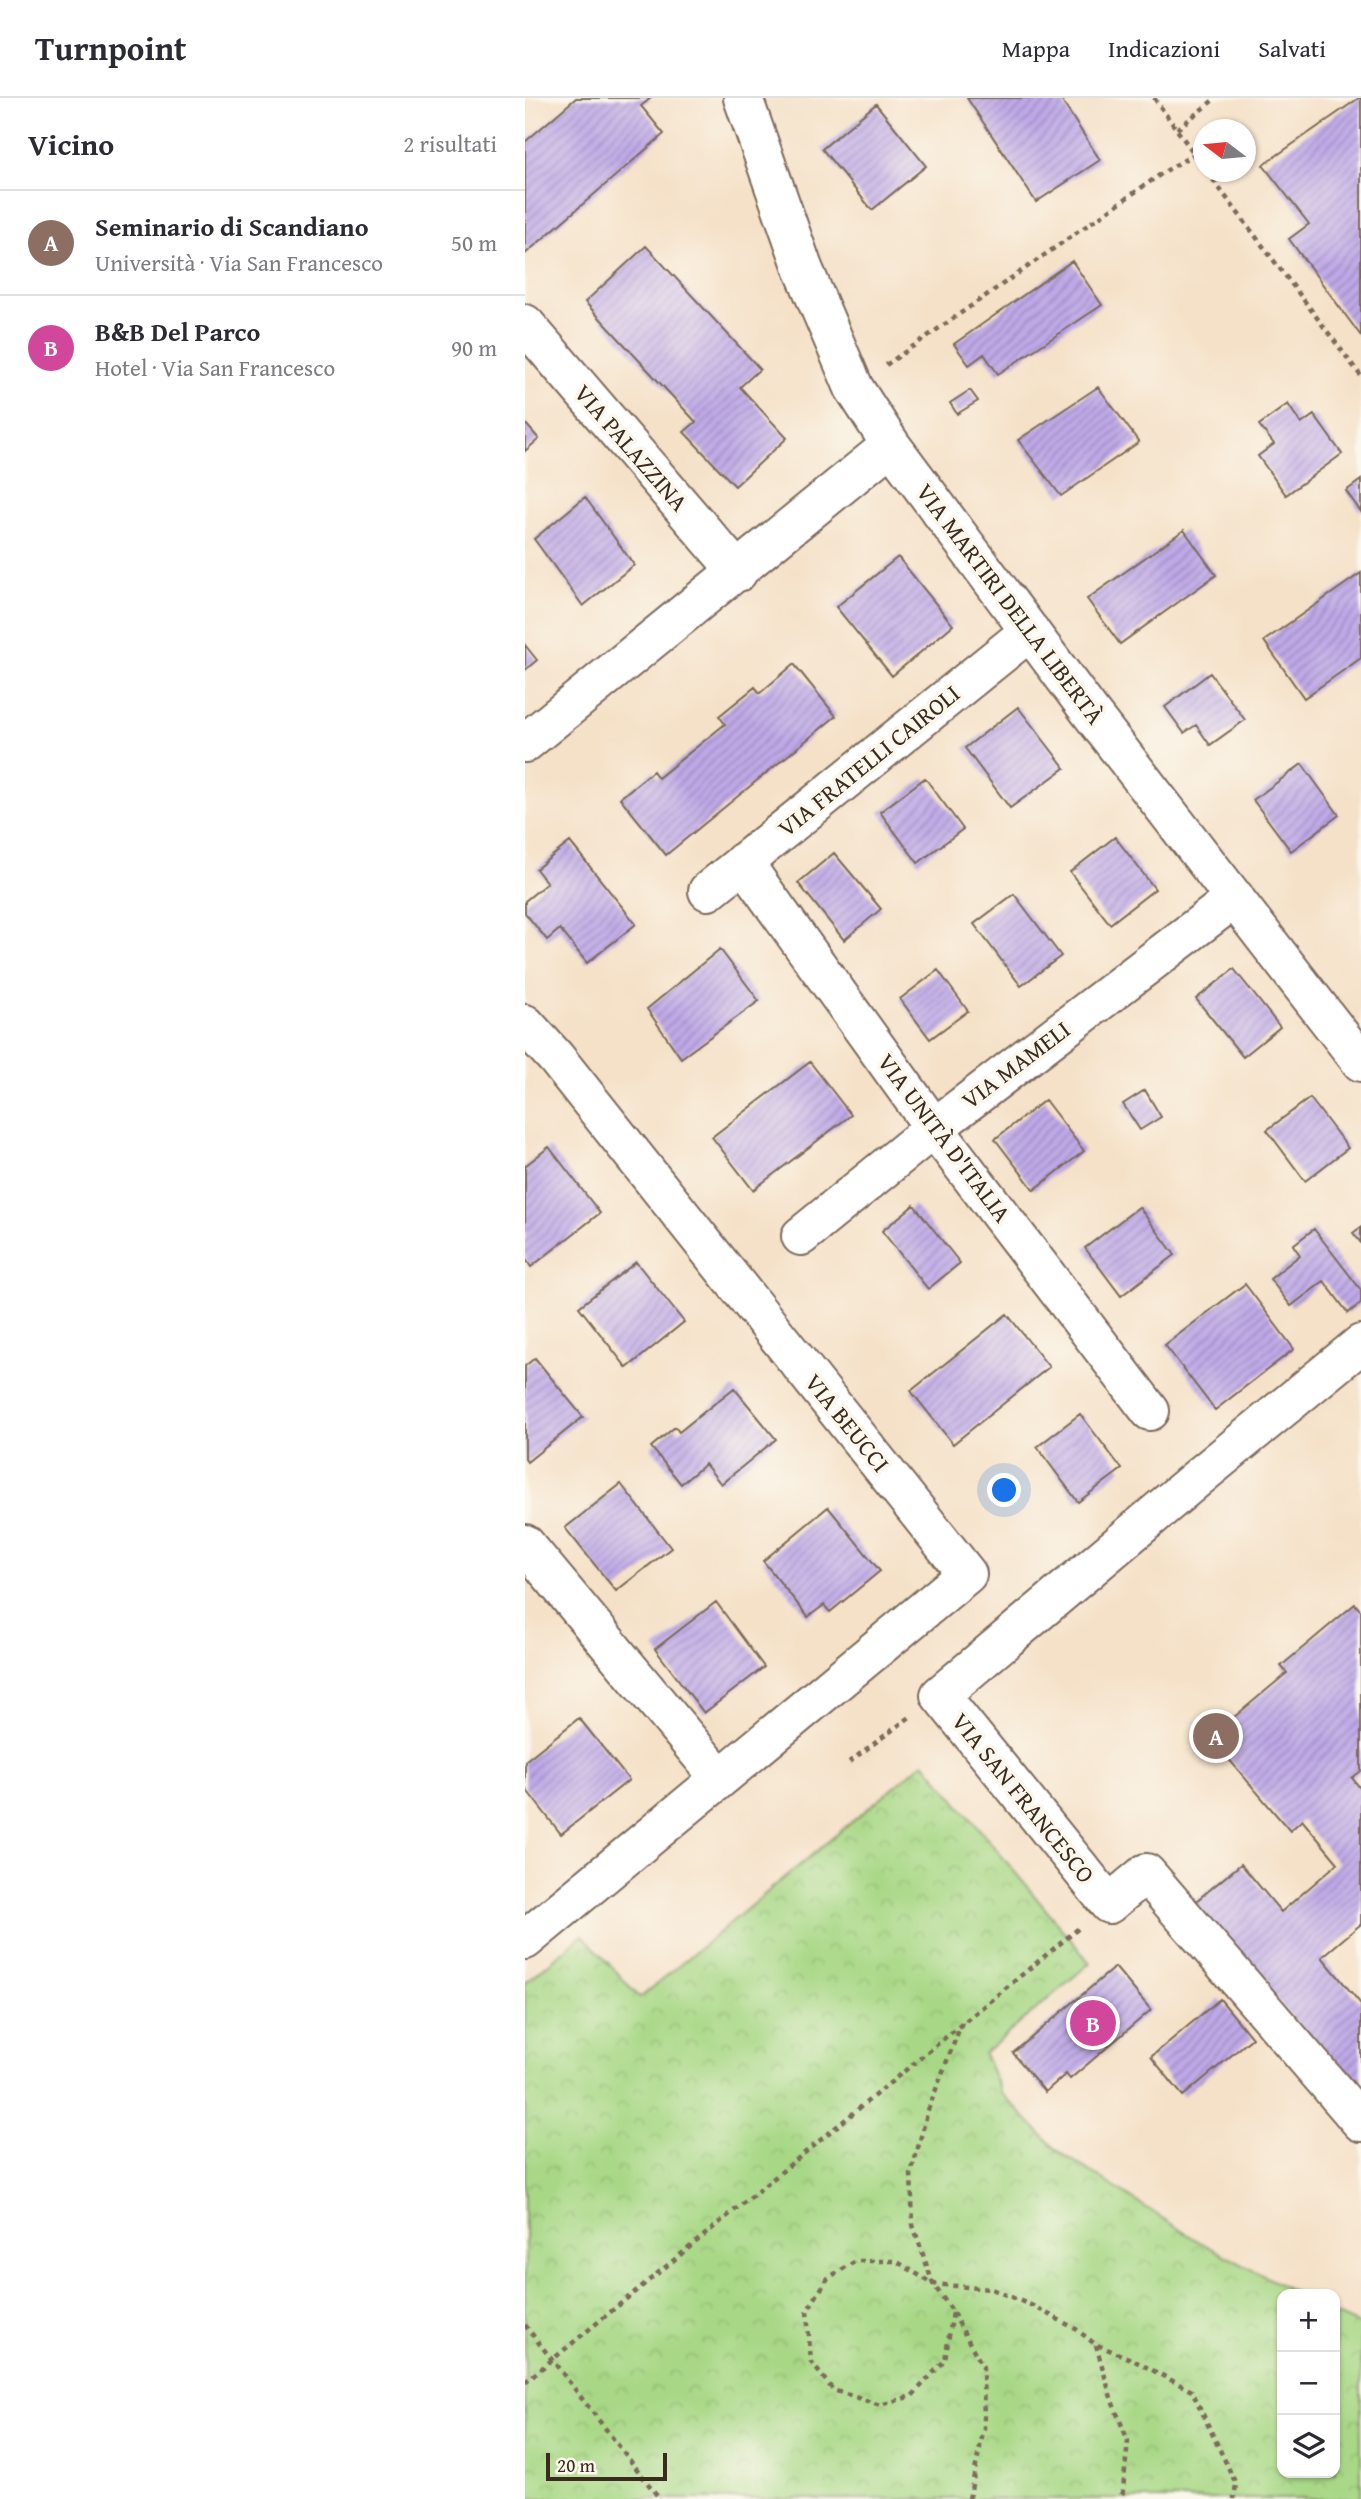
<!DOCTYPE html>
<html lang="it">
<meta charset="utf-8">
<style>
:root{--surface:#fff;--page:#f2f2f3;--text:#2b2b33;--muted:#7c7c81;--line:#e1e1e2;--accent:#d1495b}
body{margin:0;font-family:"Gentium Book Plus",serif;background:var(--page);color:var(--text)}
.controls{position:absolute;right:21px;bottom:21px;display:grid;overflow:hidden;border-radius:14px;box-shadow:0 2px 5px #0004}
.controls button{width:63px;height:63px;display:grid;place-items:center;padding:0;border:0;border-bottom:2px solid var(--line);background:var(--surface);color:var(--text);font:35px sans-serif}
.compass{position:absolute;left:668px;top:21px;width:63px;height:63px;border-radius:50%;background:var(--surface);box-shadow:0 2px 5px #0004;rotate:286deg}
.scale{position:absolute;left:21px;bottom:18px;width:121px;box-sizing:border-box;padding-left:7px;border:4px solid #3b2a1e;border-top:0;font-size:19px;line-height:24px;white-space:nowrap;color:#3b2a1e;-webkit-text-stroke:5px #fbf7ec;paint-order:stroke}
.you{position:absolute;left:480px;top:1393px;width:24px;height:24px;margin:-18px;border:5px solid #fff;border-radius:50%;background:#1a73e8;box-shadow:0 0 0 10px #1a73e833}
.badge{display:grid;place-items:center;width:46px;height:46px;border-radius:50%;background:var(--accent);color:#fff;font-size:23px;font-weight:700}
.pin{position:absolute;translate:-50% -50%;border:4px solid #fff;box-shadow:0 2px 7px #0006}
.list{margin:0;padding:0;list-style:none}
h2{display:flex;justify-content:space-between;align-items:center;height:91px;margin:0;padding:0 28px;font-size:30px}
h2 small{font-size:23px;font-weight:400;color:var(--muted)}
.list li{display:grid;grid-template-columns:46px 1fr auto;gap:21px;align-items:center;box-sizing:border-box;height:105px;padding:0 28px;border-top:2px solid var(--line)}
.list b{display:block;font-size:26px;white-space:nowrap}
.list p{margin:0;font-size:23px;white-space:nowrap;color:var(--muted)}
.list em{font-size:23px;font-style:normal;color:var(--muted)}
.icon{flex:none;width:38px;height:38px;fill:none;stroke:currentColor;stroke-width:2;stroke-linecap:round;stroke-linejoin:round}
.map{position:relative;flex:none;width:836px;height:2401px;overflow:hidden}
header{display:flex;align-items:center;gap:42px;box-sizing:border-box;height:98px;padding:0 35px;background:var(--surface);border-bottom:2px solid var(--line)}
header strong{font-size:33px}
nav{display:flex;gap:38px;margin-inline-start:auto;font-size:24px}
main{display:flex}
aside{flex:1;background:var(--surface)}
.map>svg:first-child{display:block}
</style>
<header>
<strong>Turnpoint</strong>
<nav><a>Mappa</a><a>Indicazioni</a><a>Salvati</a></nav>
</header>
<main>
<aside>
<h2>Vicino<small>2 risultati</small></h2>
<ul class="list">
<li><span class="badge" style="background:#8d6e63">A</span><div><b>Seminario di Scandiano</b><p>Università · Via San Francesco</p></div><em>50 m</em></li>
<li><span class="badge" style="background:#d1479c">B</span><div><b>B&amp;B Del Parco</b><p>Hotel · Via San Francesco</p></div><em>90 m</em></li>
</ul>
</aside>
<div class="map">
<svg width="836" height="2401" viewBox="0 0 836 2401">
<defs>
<pattern id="park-crowns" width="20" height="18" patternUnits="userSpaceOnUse" patternTransform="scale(1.75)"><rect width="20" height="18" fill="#a8d886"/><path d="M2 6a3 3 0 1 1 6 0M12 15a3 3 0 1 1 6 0" fill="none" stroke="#92ba73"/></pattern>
<pattern id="building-hatch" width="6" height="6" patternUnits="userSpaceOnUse" patternTransform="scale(1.75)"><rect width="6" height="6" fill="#bfa9e8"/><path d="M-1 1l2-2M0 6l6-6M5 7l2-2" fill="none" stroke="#9c8abb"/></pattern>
</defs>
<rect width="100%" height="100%" fill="#fbf7ec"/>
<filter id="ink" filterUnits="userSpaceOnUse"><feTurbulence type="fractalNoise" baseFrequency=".0143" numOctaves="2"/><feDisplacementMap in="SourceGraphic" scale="14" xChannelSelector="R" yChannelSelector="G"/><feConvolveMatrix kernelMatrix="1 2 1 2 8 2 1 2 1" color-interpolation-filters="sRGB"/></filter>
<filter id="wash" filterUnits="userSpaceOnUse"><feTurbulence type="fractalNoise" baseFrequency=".00686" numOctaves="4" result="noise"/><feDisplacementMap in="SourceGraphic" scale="28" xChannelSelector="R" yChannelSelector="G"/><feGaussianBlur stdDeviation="1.57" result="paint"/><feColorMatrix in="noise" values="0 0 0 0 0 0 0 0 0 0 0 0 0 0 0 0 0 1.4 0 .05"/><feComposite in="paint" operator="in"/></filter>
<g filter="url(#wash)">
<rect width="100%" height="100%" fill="#f5e1c8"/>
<path fill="url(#park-crowns)" stroke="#728152" stroke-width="2" d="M399,1664L565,1865L459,1956L476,1995L533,2053L673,2143L773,2196H757V2375H810V2216L836,2228V2401H0V1885L58,1837L115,1900Z"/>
<g id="blocks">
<path fill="url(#building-hatch)" d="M51,0H126L116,8L139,36L0,156V44Z
M442,0H535L575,62L511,104Z
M834,0H836V238L764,141L784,126L738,67Z
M351,6L401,68L347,112L297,51Z
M121,148L235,271L215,289L262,340L210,388L159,334L171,324L60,204Z
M547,163L577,207L473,276L459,256L444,267L429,246Z
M573,289L614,344L536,398L493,342Z
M445,292L453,303L432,316L425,305Z
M763,306L776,326L789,317L817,356L761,397L733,358L749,346L734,327Z
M0,325L14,341L0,353Z
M836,382V414L821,393Z
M60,399L109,467L58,508L9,441Z
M659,432L691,477L595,546L562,501Z
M373,459L428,527L367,578L311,509Z
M836,475V560L779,600L739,543Z
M0,547L12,562L0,572Z
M269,566L311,618L141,757L95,700L128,673L133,680L200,626L194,618L230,589L235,595Z
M685,575L720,622L685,647L671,627L659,635L640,609Z
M493,609L540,670L485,710L440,650Z
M777,666L814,717L766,753L728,702Z
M400,680L438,731L393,765L355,714Z
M590,739L630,791L585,826L545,774Z
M45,744L111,826L62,865L35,831L22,842L0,815V803L22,785L11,771Z
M309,755L356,811L319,842L273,785Z
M489,796L536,858L496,888L449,826Z
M195,851L234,903L156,960L122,911Z
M709,871L755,929L718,959L671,901Z
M413,872L443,913L405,941L375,901Z
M285,964L326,1017L228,1092L187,1039Z
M620,992L636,1019L615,1032L598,1006Z
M785,1000L823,1050L780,1083L742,1032Z
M520,1002L559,1053L509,1092L470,1041Z
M24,1049L75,1115L6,1169L0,1160V1068Z
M389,1107L435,1165L403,1191L357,1133Z
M614,1109L650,1157L596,1198L560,1150Z
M836,1129V1145L828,1135Z
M789,1131L836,1192V1205L823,1215L799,1183L766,1208L745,1181L775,1157L768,1147Z
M111,1164L159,1224L102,1270L54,1209Z
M720,1186L769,1251L690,1312L640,1247Z
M482,1216L524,1269L428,1346L386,1293Z
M10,1260L58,1319L2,1364L0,1361V1268Z
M209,1290L251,1341L196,1386L180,1366L156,1386L126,1349L150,1329L154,1334Z
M555,1316L597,1371L553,1404L512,1349Z
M96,1386L146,1450L91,1493L40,1430Z
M303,1409L355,1473L305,1514L299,1507L283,1519L238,1463Z
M191,1504L239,1569L179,1615L130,1551Z
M830,1506L836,1513V1673L827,1680L836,1691V1826L797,1859L836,1906V2002L670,1804L716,1766L756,1814L813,1765L777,1722L765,1733L685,1639L762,1575L756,1568Z
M54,1620L104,1682L36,1736L0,1690V1663Z
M590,1869L626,1912L545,1981L541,1976L520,1994L488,1955Z
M695,1901L727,1940L658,1998L626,1959Z"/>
</g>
</g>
<g filter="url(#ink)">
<use href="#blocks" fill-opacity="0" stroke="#7c6a5a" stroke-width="2"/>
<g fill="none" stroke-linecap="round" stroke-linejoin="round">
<defs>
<path id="minor" d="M218,0L278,170L329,290L366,347L565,614L836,964
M0,226L213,474
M0,645L366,347
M218,764L409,1030L625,1313
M183,793L505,533
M0,926L31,960L442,1476L0,1842
M276,1138L409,1030L710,800
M836,1246L675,1378L415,1597L584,1806L621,1775L836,2024
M0,1446L194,1679"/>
</defs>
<use href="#minor" stroke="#7c6a5a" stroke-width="42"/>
<path stroke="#7c6a5a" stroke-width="4.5" stroke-dasharray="5 5" stroke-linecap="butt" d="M629,0L678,68
M652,31L691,0
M682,74L836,278
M361,267L639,74L669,56
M324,1664L385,1619
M437,1924L403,2012L386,2076L388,2127L408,2186L428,2214L420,2262L387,2298L355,2307L308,2292L286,2264L282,2213L303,2180L331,2163H371L408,2186L466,2191L508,2208L551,2231L570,2246L606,2261L667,2293L711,2386L709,2401
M428,2215L458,2269L459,2330L444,2401
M0,2227L135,2401
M571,2247L587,2303L603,2343L597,2401
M0,2284L554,1830"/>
<use href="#minor" stroke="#fff" stroke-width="38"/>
</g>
</g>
<g text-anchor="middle" stroke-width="7" stroke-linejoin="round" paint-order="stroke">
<g font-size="24" fill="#3b2a1e" stroke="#fbf7ec">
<text transform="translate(106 350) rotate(49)" y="8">VIA PALAZZINA</text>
<text transform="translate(485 506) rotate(53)" y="8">VIA MARTIRI DELLA LIBERTÀ</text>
<text transform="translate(344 663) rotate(-39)" y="8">VIA FRATELLI CAIROLI</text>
<text transform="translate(491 967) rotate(-37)" y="8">VIA MAMELI</text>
<text transform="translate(419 1040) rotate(53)" y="8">VIA UNITÀ D'ITALIA</text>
<text transform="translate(322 1325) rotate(51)" y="8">VIA BEUCCI</text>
<text transform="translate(498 1700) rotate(51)" y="8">VIA SAN FRANCESCO</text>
</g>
</g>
</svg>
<div class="controls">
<button>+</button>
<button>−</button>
<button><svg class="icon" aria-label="layers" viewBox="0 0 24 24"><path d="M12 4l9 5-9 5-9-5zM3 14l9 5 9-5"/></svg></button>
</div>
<svg class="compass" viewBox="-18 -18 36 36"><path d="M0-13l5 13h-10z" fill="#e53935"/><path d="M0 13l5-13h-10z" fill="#7c7c81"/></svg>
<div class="scale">20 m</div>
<div class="you"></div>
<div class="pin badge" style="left:691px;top:1638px;background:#8d6e63">A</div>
<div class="pin badge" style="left:568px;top:1925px;background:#d1479c">B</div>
</div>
</main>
